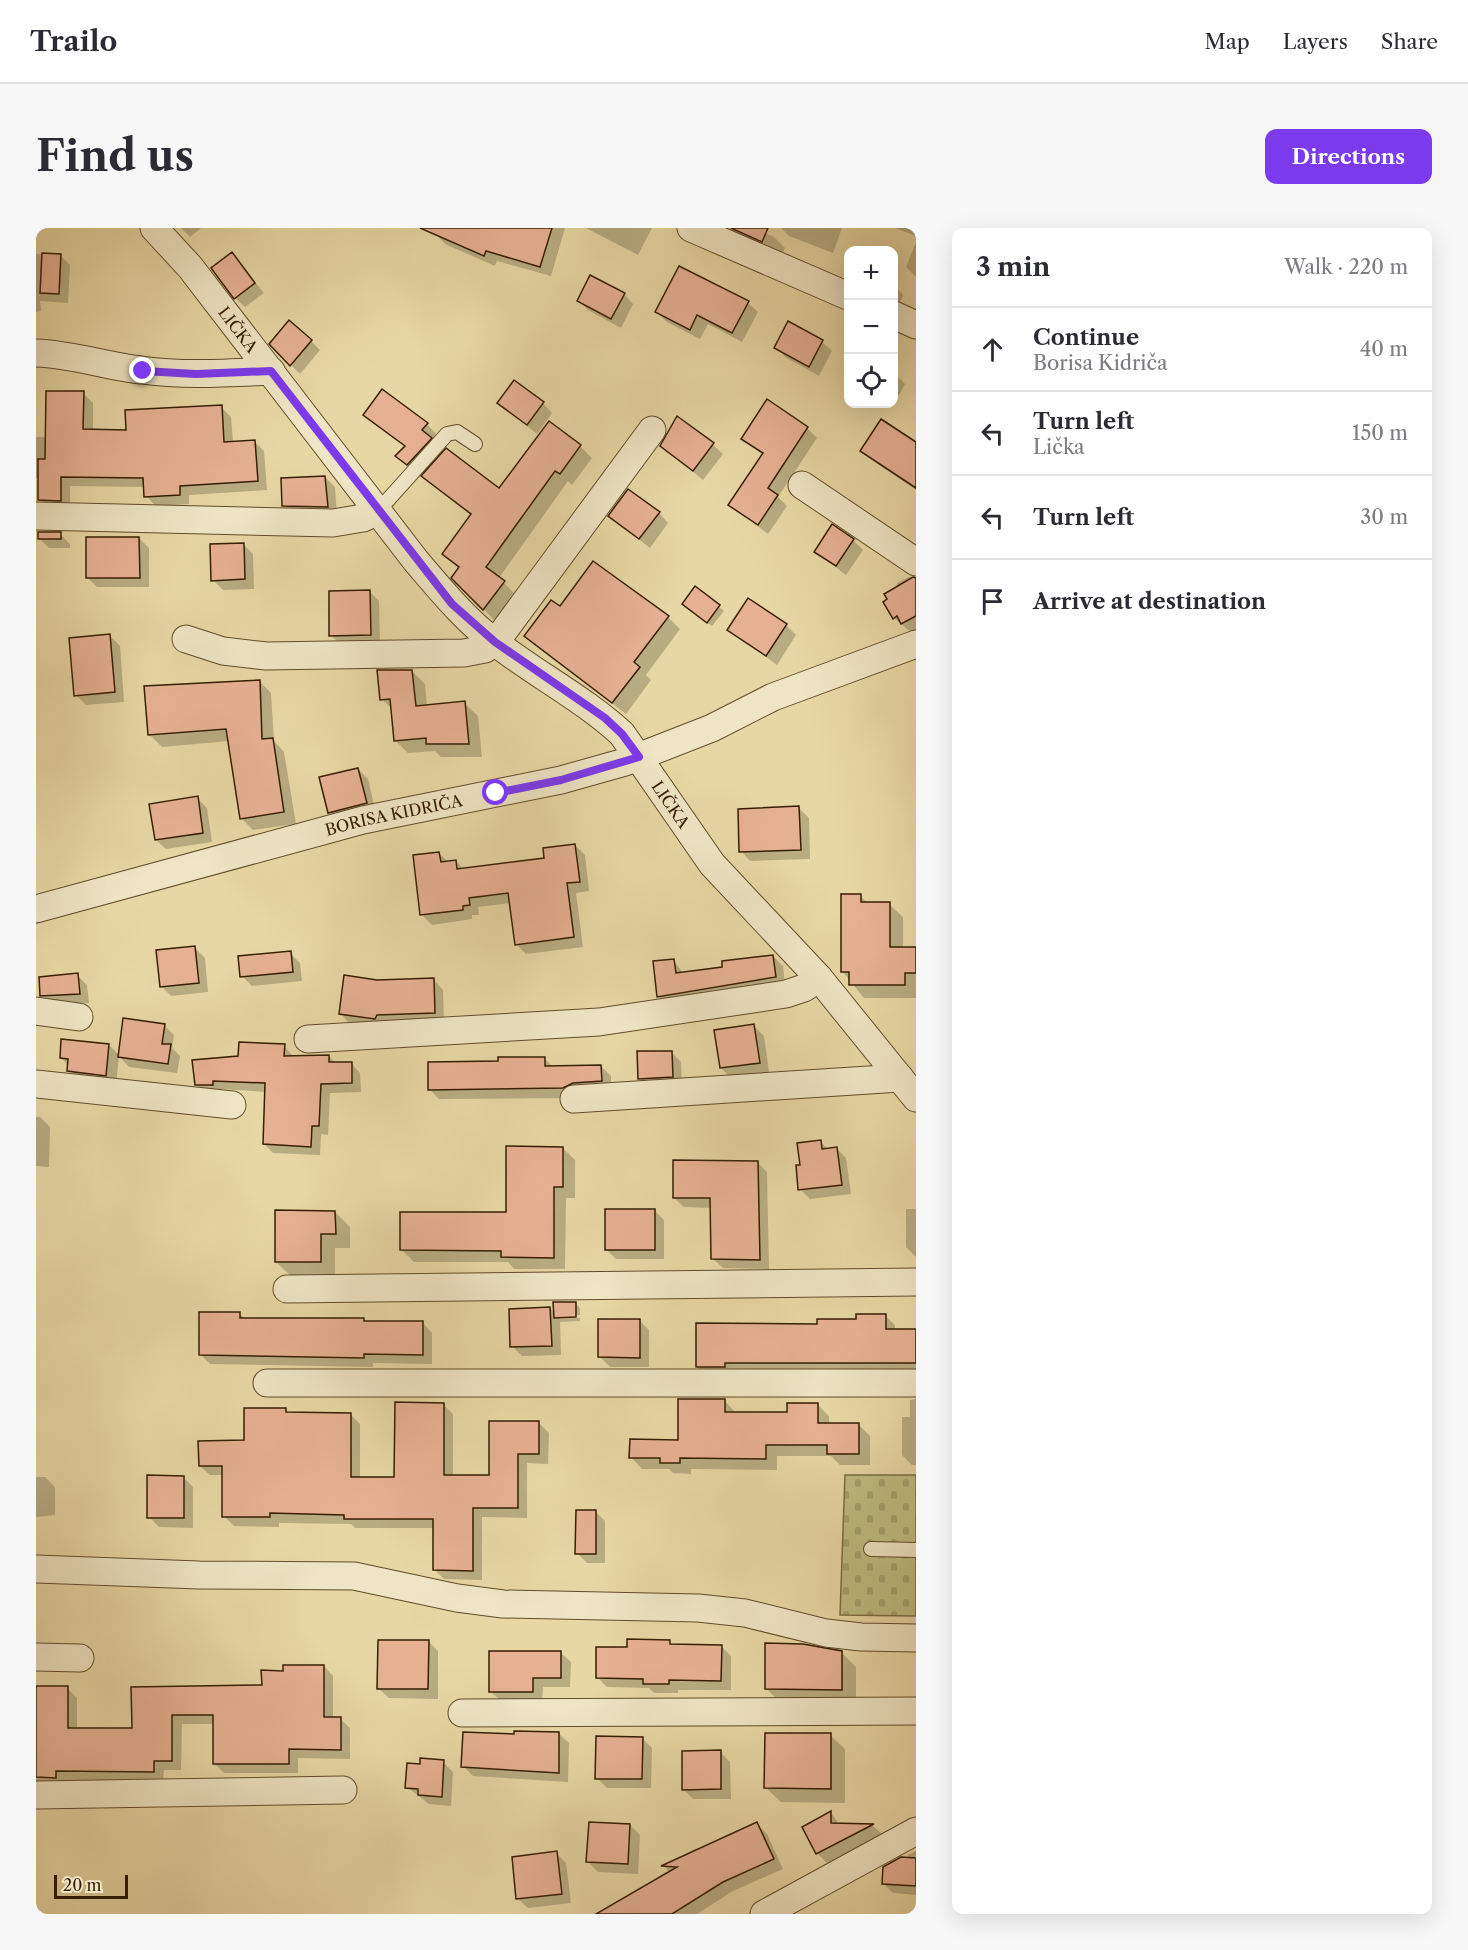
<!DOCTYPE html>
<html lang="en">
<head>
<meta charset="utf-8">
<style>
	body { margin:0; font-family:"Libre Caslon Text",serif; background:#f7f7f7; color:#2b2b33 }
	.controls { position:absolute; right:18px; top:18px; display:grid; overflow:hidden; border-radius:12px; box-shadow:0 6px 24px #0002 }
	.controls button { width:54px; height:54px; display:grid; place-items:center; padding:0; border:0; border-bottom:2px solid #e1e1e2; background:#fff; color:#2b2b33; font:30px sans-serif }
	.scale { position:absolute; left:18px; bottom:15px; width:74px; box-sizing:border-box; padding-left:6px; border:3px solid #361e03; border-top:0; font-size:16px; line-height:21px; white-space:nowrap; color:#361e03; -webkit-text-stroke:4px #efe5c4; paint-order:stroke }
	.stop { position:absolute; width:18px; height:18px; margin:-14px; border:4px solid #7c3aed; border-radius:50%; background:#fff }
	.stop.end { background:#7c3aed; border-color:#fff; box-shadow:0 2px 6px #0008 }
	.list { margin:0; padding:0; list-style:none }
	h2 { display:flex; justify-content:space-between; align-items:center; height:78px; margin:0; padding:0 24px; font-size:26px }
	h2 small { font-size:20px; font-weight:400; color:#7c7c81 }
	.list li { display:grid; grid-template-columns:39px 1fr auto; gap:18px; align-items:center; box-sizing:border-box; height:84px; padding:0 24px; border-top:2px solid #e1e1e2 }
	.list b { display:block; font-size:22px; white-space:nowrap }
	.list p { margin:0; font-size:20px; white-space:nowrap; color:#7c7c81 }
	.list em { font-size:20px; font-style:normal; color:#7c7c81 }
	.icon { flex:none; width:33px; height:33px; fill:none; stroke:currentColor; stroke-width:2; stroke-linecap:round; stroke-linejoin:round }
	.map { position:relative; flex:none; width:880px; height:1686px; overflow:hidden; border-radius:12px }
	header { display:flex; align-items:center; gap:36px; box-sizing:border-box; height:84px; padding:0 30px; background:#fff; border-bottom:2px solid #e1e1e2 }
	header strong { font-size:28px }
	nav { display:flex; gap:33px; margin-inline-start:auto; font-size:21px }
	.intro { display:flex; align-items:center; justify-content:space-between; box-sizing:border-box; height:144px; padding:0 36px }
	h1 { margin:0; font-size:42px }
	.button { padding:15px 27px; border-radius:12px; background:#7c3aed; color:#fff; font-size:21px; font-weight:700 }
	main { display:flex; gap:36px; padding:0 36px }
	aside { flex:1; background:#fff; border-radius:12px; box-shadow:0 6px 24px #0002 }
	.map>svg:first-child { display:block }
</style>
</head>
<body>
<header>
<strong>Trailo</strong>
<nav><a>Map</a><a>Layers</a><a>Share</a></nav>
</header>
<div class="intro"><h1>Find us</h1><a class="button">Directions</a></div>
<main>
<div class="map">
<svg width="880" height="1686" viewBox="0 0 880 1686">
	<defs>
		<pattern id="cemetery-stones" width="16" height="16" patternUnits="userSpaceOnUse" patternTransform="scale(1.5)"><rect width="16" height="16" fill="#bebc80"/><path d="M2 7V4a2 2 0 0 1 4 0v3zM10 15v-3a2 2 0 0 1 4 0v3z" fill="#a4a16d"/></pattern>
	</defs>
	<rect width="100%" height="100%" fill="#e7d7a4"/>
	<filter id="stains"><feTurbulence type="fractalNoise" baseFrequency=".00333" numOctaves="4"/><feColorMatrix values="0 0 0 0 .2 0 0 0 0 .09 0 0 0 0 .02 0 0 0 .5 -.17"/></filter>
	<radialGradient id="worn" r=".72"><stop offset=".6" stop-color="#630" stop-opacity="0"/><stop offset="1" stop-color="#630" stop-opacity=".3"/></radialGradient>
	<!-- cemetery -->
	<polygon fill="url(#cemetery-stones)" stroke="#7a6d42" stroke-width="1.5" points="809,1247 880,1247 880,1388 804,1387"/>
	<!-- shadow -->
	<g fill="#0003">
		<polygon points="145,0 165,0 154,9"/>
		<polygon points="401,0 529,0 515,48 461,33 459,38 409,16 399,5"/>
		<polygon points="550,0 616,0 602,27"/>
		<polygon points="683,0 720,0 738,9 749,20 746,27"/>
		<polygon points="745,0 806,0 797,25 753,8"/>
		<polygon points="859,0 880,0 880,8"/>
		<polygon points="880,14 880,49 870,39"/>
		<polygon points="0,26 25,28 34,37 32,75 4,73 5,83 0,84"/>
		<polygon points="196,26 228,65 209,79 199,70"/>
		<polygon points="858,57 867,67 861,82 858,81"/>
		<polygon points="588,66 597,76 585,100 552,82 542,72"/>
		<polygon points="712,75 722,84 706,114 672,96 664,111 631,94 621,84"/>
		<polygon points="275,113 284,122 264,146 235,116"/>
		<polygon points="786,114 796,123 783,148 749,129 740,119"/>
		<polygon points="858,145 869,156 858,176 857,176"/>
		<polygon points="47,165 57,175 57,203 92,203 90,183 185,179 195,189 197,214 218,213 228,223 231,262 153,267 153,276 120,278 110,268 109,259 34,258 34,282 14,282 4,272 4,250 0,250 0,209 11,209"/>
		<polygon points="463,175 507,175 516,185 501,206"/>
		<polygon points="329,187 391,196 400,206 396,212 404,220 381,246 361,228 370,219"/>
		<polygon points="771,200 781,210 742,269 751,278 732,306 694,277 727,227 707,211"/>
		<polygon points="880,216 880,262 836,232 826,223"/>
		<polygon points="677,217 687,226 667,252 626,218"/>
		<polygon points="544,218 556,230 536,257 532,253 463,350 479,366 459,393 417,349 423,341 408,326 436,288 387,248 463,262"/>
		<polygon points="289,249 299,259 301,288 258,287 248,277"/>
		<polygon points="623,285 632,295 614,320 574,288"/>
		<polygon points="24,306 34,316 34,320 13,320 3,310"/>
		<polygon points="103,310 113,320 113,359 61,359 51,349"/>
		<polygon points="817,312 827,322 810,347 780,324"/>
		<polygon points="207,316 217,326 218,361 187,362 177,352"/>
		<polygon points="873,349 880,350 880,403 876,405 858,390 861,355"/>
		<polygon points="659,360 688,383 676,398 652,380"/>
		<polygon points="333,363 343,373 344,416 305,417 295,407"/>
		<polygon points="524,380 632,389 644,401 610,447 615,452 590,486 490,408"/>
		<polygon points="750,397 760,407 741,437 693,402"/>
		<polygon points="74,408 84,418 88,474 50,477 40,467"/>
		<polygon points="376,443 389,456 391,478 428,475 442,488 446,529 405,529 399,523 372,525 359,512 356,481 346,471"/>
		<polygon points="223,453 235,465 238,513 248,524 260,596 217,602 205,590 193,513 126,519 114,507"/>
		<polygon points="322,541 332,551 340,585 304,594 294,584"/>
		<polygon points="161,570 171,580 176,614 130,621 120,612"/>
		<polygon points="763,580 773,590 774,631 714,633 705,623"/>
		<polygon points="539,617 549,627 553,663 540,665 547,719 490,726 480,716 475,675 442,679 443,687 436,687 436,691 396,697 386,687 403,625 412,634 420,633 428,642 510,631"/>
		<polygon points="824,668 833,676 853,676 867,689 867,721 880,721 880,770 828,770 807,744"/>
		<polygon points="159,720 169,730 172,764 135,768 125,758"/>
		<polygon points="254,725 264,735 266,753 216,758 206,748"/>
		<polygon points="737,728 747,738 749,758 633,778 623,769 637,732 648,746 688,740"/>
		<polygon points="41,747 51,757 53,775 16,777 6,767"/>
		<polygon points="398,752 407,762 408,794 314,796 305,786 341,753"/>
		<polygon points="128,797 138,807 136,820 144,828 141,845 93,839 83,828 80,857 43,853 25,829 73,817 84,828"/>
		<polygon points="718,798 728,808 733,844 695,850 685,840"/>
		<polygon points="248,818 258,829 293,828 300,836 315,835 324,845 325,864 294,865 292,907 285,906 284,927 237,925 228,916 230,864 186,861 186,866 170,866 160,856 204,829"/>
		<polygon points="635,824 645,834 646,858 613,860 604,850"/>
		<polygon points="508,830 517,839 565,838 575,848 575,863 537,870 403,871 394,862 393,835"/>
		<polygon points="0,889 4,889 14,899 13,939 0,938"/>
		<polygon points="784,914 792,921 800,920 810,930 815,966 774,971 764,961 765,938"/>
		<polygon points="527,920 539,932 539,970 530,970 529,1041 478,1041 472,1034 378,1034 366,1022 471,986"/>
		<polygon points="721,934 731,944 733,1041 687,1040 677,1031 676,980 648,979 638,970"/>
		<polygon points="870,981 880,981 880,1029 870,1019"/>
		<polygon points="618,982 628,992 628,1031 580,1031 570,1021"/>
		<polygon points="299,984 314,999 314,1020 299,1020 299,1049 255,1048 240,1034"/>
		<polygon points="539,1075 544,1080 544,1087 524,1088 524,1091 544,1090 544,1093 524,1094 525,1127 486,1128 476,1118 514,1080 519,1086"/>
		<polygon points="204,1086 209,1091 327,1091 330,1095 387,1095 396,1105 396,1136 337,1135 337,1139 174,1136 164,1126"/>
		<polygon points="849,1088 859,1097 859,1102 880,1102 880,1144 671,1148 661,1139 783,1098"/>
		<polygon points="603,1092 613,1102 613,1139 574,1139 564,1129"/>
		<polygon points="880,1171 880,1237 876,1237 866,1227 866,1189 874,1189 874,1172"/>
		<polygon points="688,1172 700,1185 753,1185 781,1176 793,1188 793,1196 823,1197 834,1208 834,1237 804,1237 795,1228 741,1228 741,1242 655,1241 655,1246 637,1245 633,1241 606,1241 595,1229 643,1213"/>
		<polygon points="407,1176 417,1186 417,1248 455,1248 503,1195 513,1205 512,1236 491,1235 491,1290 446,1289 446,1352 408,1351 399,1342 398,1300 319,1300 315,1296 243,1295 243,1299 198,1298 188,1288 188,1247 174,1247 164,1238 210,1214 250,1182 253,1185 314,1186 324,1196 324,1250 360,1251"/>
		<polygon points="0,1249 9,1249 19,1259 19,1287 0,1289"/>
		<polygon points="147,1249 157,1259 157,1300 123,1299 113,1289"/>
		<polygon points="559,1283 569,1293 569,1335 551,1335 541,1325"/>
		<polygon points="392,1413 402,1423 402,1471 353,1470 343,1461"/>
		<polygon points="633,1413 638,1418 685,1418 695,1428 695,1462 642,1462 642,1465 618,1465 613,1460 571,1459 562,1450 593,1420"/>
		<polygon points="805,1424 820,1439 820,1476 745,1476 731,1461"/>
		<polygon points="525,1425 535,1434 534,1459 507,1459 506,1474 465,1473 455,1464"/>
		<polygon points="288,1438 297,1448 297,1491 304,1491 314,1500 314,1531 262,1530 262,1545 188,1545 178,1535 178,1496 146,1496 145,1542 128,1542 127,1553 29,1552 29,1559 0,1558 0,1460 31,1460 41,1470 41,1501 97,1502 97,1460 227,1459 248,1444"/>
		<polygon points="428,1506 523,1506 533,1515 532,1554 437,1548 427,1538"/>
		<polygon points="794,1507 809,1521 809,1575 745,1574 730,1560"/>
		<polygon points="606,1510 616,1520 615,1560 571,1560 561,1550"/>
		<polygon points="684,1524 694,1534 695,1571 657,1571 647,1561"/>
		<polygon points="407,1534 417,1544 415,1578 393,1576 371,1559 385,1537"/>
		<polygon points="795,1585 804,1597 837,1598 846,1606 791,1635 781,1625"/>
		<polygon points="721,1596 731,1606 747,1641 697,1663 661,1686 586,1686 634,1645 628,1638"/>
		<polygon points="594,1597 604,1607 602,1646 562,1644 552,1634"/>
		<polygon points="880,1623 880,1667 857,1665 847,1655 871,1631 872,1627"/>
		<polygon points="520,1625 530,1635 535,1675 492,1680 482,1671"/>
	</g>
	<!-- building -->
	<g fill="#e6b193" stroke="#361e03" stroke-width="1.5">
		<polygon points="384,0 516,0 504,39 450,23 448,28"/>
		<polygon points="695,0 732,0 726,14"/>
		<polygon points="196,24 219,55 198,71 175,40"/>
		<polygon points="6,25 25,26 23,66 4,65"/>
		<polygon points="643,38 713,73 696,105 661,87 654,102 619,84"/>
		<polygon points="554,47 589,65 575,91 541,73"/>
		<polygon points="253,92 276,112 254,138 233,116"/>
		<polygon points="752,93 787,112 773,139 738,120"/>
		<polygon points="478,152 508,174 491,197 461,175"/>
		<polygon points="346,161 392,195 386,202 396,210 371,237 359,228 369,218 327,187"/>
		<polygon points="10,163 48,163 47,201 90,202 89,182 186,177 188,214 219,212 222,253 144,258 144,267 108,269 107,250 25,249 25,273 2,272 2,231 9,231"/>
		<polygon points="731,171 772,199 732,260 742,267 722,297 692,277 727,225 705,211"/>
		<polygon points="641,188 678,215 657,243 624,218"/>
		<polygon points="845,191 880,214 880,260 824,223"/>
		<polygon points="513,193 545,217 524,246 519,243 450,339 469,353 447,382 415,350 423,339 406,326 435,286 385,248 410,220 463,260"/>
		<polygon points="289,248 292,279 246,278 245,250"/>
		<polygon points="592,261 624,284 603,311 572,288"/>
		<polygon points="796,296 818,311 800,338 778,324"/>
		<rect x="2" y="304" width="23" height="7"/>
		<polygon points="50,309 103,309 104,350 50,350"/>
		<polygon points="208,315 209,351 175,353 174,316"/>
		<polygon points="557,333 633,388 598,434 604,439 576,475 488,408 515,372 524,378"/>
		<polygon points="877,349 880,350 880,388 865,396 861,388 857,391 847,374 851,371 848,366"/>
		<polygon points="659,358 684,377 671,395 646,376"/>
		<polygon points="334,362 335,407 293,408 293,363"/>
		<polygon points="712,370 751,396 730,428 691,402"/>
		<polygon points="74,406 79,464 38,468 33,410"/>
		<polygon points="341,442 376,442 380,478 429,473 433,516 390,516 390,510 358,513 354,471 344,472"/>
		<polygon points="224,452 226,511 237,510 248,584 204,591 190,501 112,507 108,458"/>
		<polygon points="322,540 331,575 292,585 283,549"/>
		<polygon points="162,568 167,605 119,612 113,576"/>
		<polygon points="763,578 765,622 703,624 702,581"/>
		<polygon points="539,616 544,654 531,655 538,709 479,717 472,665 433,670 434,677 427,678 427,682 384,687 377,627 403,624 405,634 420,632 421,641 508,630 507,620"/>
		<polygon points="805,666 825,666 825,674 854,674 854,719 880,719 880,745 869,745 869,757 813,757 813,744 805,744"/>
		<polygon points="159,718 163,755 124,759 120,722"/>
		<polygon points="255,723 257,744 204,749 202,728"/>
		<polygon points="737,727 740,749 621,769 617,733 638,731 640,745 686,739 686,733"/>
		<polygon points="42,745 44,766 4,768 3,749"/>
		<polygon points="308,747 341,752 398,750 399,785 341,787 339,791 303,786"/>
		<polygon points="87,790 129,796 126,816 135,816 132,836 82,829"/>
		<polygon points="718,796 724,835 684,840 678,802"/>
		<polygon points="25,811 73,816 70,848 31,843 32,831 24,830"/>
		<polygon points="203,814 249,816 248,828 293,827 293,834 316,834 316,855 285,856 283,898 276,898 275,919 227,916 229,855 177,853 177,857 159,857 156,832 202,828"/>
		<polygon points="601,823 636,823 637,849 602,851"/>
		<polygon points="462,829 509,829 509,838 565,837 566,853 537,855 527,860 392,862 392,834 462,833"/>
		<polygon points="785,912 786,921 801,919 806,957 762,962 760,937 764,937 761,915"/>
		<polygon points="470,918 527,919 527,959 518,959 518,1030 465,1029 465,1023 364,1022 364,984 470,984"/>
		<polygon points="637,932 722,933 724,1032 675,1031 674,970 637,970"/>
		<rect x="569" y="981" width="50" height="41"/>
		<polygon points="239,982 299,983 300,1006 285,1006 285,1034 239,1034"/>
		<polygon points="517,1074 540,1074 540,1089 518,1090"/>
		<polygon points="514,1079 516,1118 474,1119 473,1081"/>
		<polygon points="163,1084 204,1084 204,1090 328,1090 328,1093 387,1093 387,1127 328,1126 328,1130 163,1127"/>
		<polygon points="820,1086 850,1086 850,1101 880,1101 880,1135 689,1135 689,1139 660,1139 660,1095 781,1096 781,1091 820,1091"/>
		<polygon points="562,1091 604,1091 604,1130 562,1129"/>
		<polygon points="642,1171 689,1171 689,1184 751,1184 751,1175 782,1175 782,1195 823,1195 823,1226 791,1226 791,1217 730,1217 730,1231 644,1230 644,1235 624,1235 624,1230 593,1230 594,1211 642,1212"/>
		<polygon points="359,1174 408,1175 408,1247 453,1247 453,1193 503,1193 503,1226 482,1226 482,1280 437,1280 437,1343 397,1342 397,1291 308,1291 308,1287 234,1285 234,1289 186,1289 186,1238 163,1238 162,1213 208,1212 208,1180 250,1180 250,1184 315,1185 315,1249 358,1249"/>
		<polygon points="111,1247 148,1248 148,1290 111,1290"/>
		<polygon points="540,1282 560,1282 560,1326 539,1326"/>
		<polygon points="591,1411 634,1412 634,1416 686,1417 685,1453 633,1452 633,1456 607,1456 607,1451 560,1450 560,1419 591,1419"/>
		<polygon points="342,1412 393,1412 392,1461 341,1461"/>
		<polygon points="729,1415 767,1416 806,1423 806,1462 729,1461"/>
		<polygon points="453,1423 525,1423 525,1450 497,1450 497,1464 453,1464"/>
		<polygon points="247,1437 288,1437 288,1489 305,1489 305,1522 253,1521 253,1536 177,1536 177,1487 136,1487 136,1533 118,1533 118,1544 20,1543 20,1550 0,1549 0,1458 32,1458 32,1500 96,1500 95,1459 226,1457 225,1442 247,1443"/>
		<polygon points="478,1503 523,1504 523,1545 425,1539 427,1504 478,1506"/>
		<polygon points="729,1505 795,1505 795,1561 728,1560"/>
		<polygon points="560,1508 607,1509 606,1551 559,1551"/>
		<polygon points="685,1522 685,1561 646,1562 646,1523"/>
		<polygon points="384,1530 408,1532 406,1569 382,1567 382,1561 369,1560 371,1535 384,1536"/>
		<polygon points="795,1583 795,1595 838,1596 780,1626 766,1599"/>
		<polygon points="553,1594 594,1596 592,1636 550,1634"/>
		<polygon points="721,1594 738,1631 687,1654 636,1686 560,1686 641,1639 625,1638"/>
		<polygon points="521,1623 526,1666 480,1671 476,1629"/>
		<polygon points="865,1629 880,1630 880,1658 846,1656 847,1639"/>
	</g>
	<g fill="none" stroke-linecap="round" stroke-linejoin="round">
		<defs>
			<g id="service">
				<polyline points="342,283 411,206 421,204 439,216"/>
				<polyline points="835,1321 880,1322"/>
			</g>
			<g id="minor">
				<path id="s1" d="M 118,0 L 154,39 L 380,333 C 405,362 429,392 460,415 C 501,447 548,471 586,506 L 676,636 L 783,750 L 880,870"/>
				<polyline points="655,0 812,68"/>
				<polyline points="858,87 880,97"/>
				<path d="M 0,125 C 36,126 69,138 105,142 C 148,148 191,145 235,143"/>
				<polyline points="766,257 880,334"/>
				<polyline points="0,288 297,295 327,290 342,283"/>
				<polyline points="150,411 187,423 230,428 428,425 449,421 459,415 616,202"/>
				<path id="s2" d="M 0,681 L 327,592 L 525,552 L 589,534 L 676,500 L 737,469 L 880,416"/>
				<polyline points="0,783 43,789"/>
				<polyline points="272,811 563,794 750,766 768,760 783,750"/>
				<polyline points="0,856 196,877"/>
				<polyline points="538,871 864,850"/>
				<polyline points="251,1061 880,1054"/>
				<polyline points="231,1155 880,1155"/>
				<polyline points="0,1341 163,1347 318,1348 421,1370 467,1376 662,1380 709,1385 790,1405 825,1409 880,1410"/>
				<polyline points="0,1429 44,1430"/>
				<polyline points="426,1485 880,1483"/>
				<polyline points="0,1567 307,1562"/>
				<polyline points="728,1686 880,1603"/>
			</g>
		</defs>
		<!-- service casing -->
		<use href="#service" stroke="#624c2b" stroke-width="16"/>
		<!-- minor casing -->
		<use href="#minor" stroke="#624c2b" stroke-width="29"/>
		<!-- service -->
		<use href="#service" stroke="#efe5c4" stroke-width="14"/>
		<!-- minor -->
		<use href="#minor" stroke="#efe5c4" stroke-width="27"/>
	</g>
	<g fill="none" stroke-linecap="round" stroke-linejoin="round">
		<!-- route -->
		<polyline stroke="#7c3aed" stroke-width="8" points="107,143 160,146 235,143 416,376 459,414 569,490 586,506 603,529 525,552 460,565"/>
	</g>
	<g text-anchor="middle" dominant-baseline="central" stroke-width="6" stroke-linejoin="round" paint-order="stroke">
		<!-- street labels -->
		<g font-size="16" fill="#361e03" stroke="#efe5c4">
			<text stroke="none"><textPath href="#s1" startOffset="132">LIČKA</textPath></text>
			<text stroke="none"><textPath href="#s1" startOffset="780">LIČKA</textPath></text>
			<text stroke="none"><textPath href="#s2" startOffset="370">BORISA KIDRIČA</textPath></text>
		</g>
	</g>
	<rect width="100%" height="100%" filter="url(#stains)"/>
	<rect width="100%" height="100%" fill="url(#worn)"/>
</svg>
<div class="controls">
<button>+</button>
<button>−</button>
<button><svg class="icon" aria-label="locate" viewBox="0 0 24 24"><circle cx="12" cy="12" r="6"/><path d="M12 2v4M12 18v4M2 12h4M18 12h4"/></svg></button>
</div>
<div class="scale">20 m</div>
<div class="stop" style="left:460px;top:565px"></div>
<div class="stop end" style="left:107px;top:143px"></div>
</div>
<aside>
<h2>3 min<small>Walk · 220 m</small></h2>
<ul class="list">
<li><svg class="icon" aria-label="ahead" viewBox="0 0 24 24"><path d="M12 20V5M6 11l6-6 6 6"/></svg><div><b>Continue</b><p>Borisa Kidriča</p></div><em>40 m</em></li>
<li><svg class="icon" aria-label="left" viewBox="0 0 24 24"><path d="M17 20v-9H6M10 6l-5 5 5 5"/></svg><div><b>Turn left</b><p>Lička</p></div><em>150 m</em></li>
<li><svg class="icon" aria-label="left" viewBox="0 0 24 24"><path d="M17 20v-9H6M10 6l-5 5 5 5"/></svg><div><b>Turn left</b></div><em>30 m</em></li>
<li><svg class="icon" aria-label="arrive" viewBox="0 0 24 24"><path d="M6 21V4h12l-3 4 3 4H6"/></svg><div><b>Arrive at destination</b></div></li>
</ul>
</aside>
</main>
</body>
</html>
